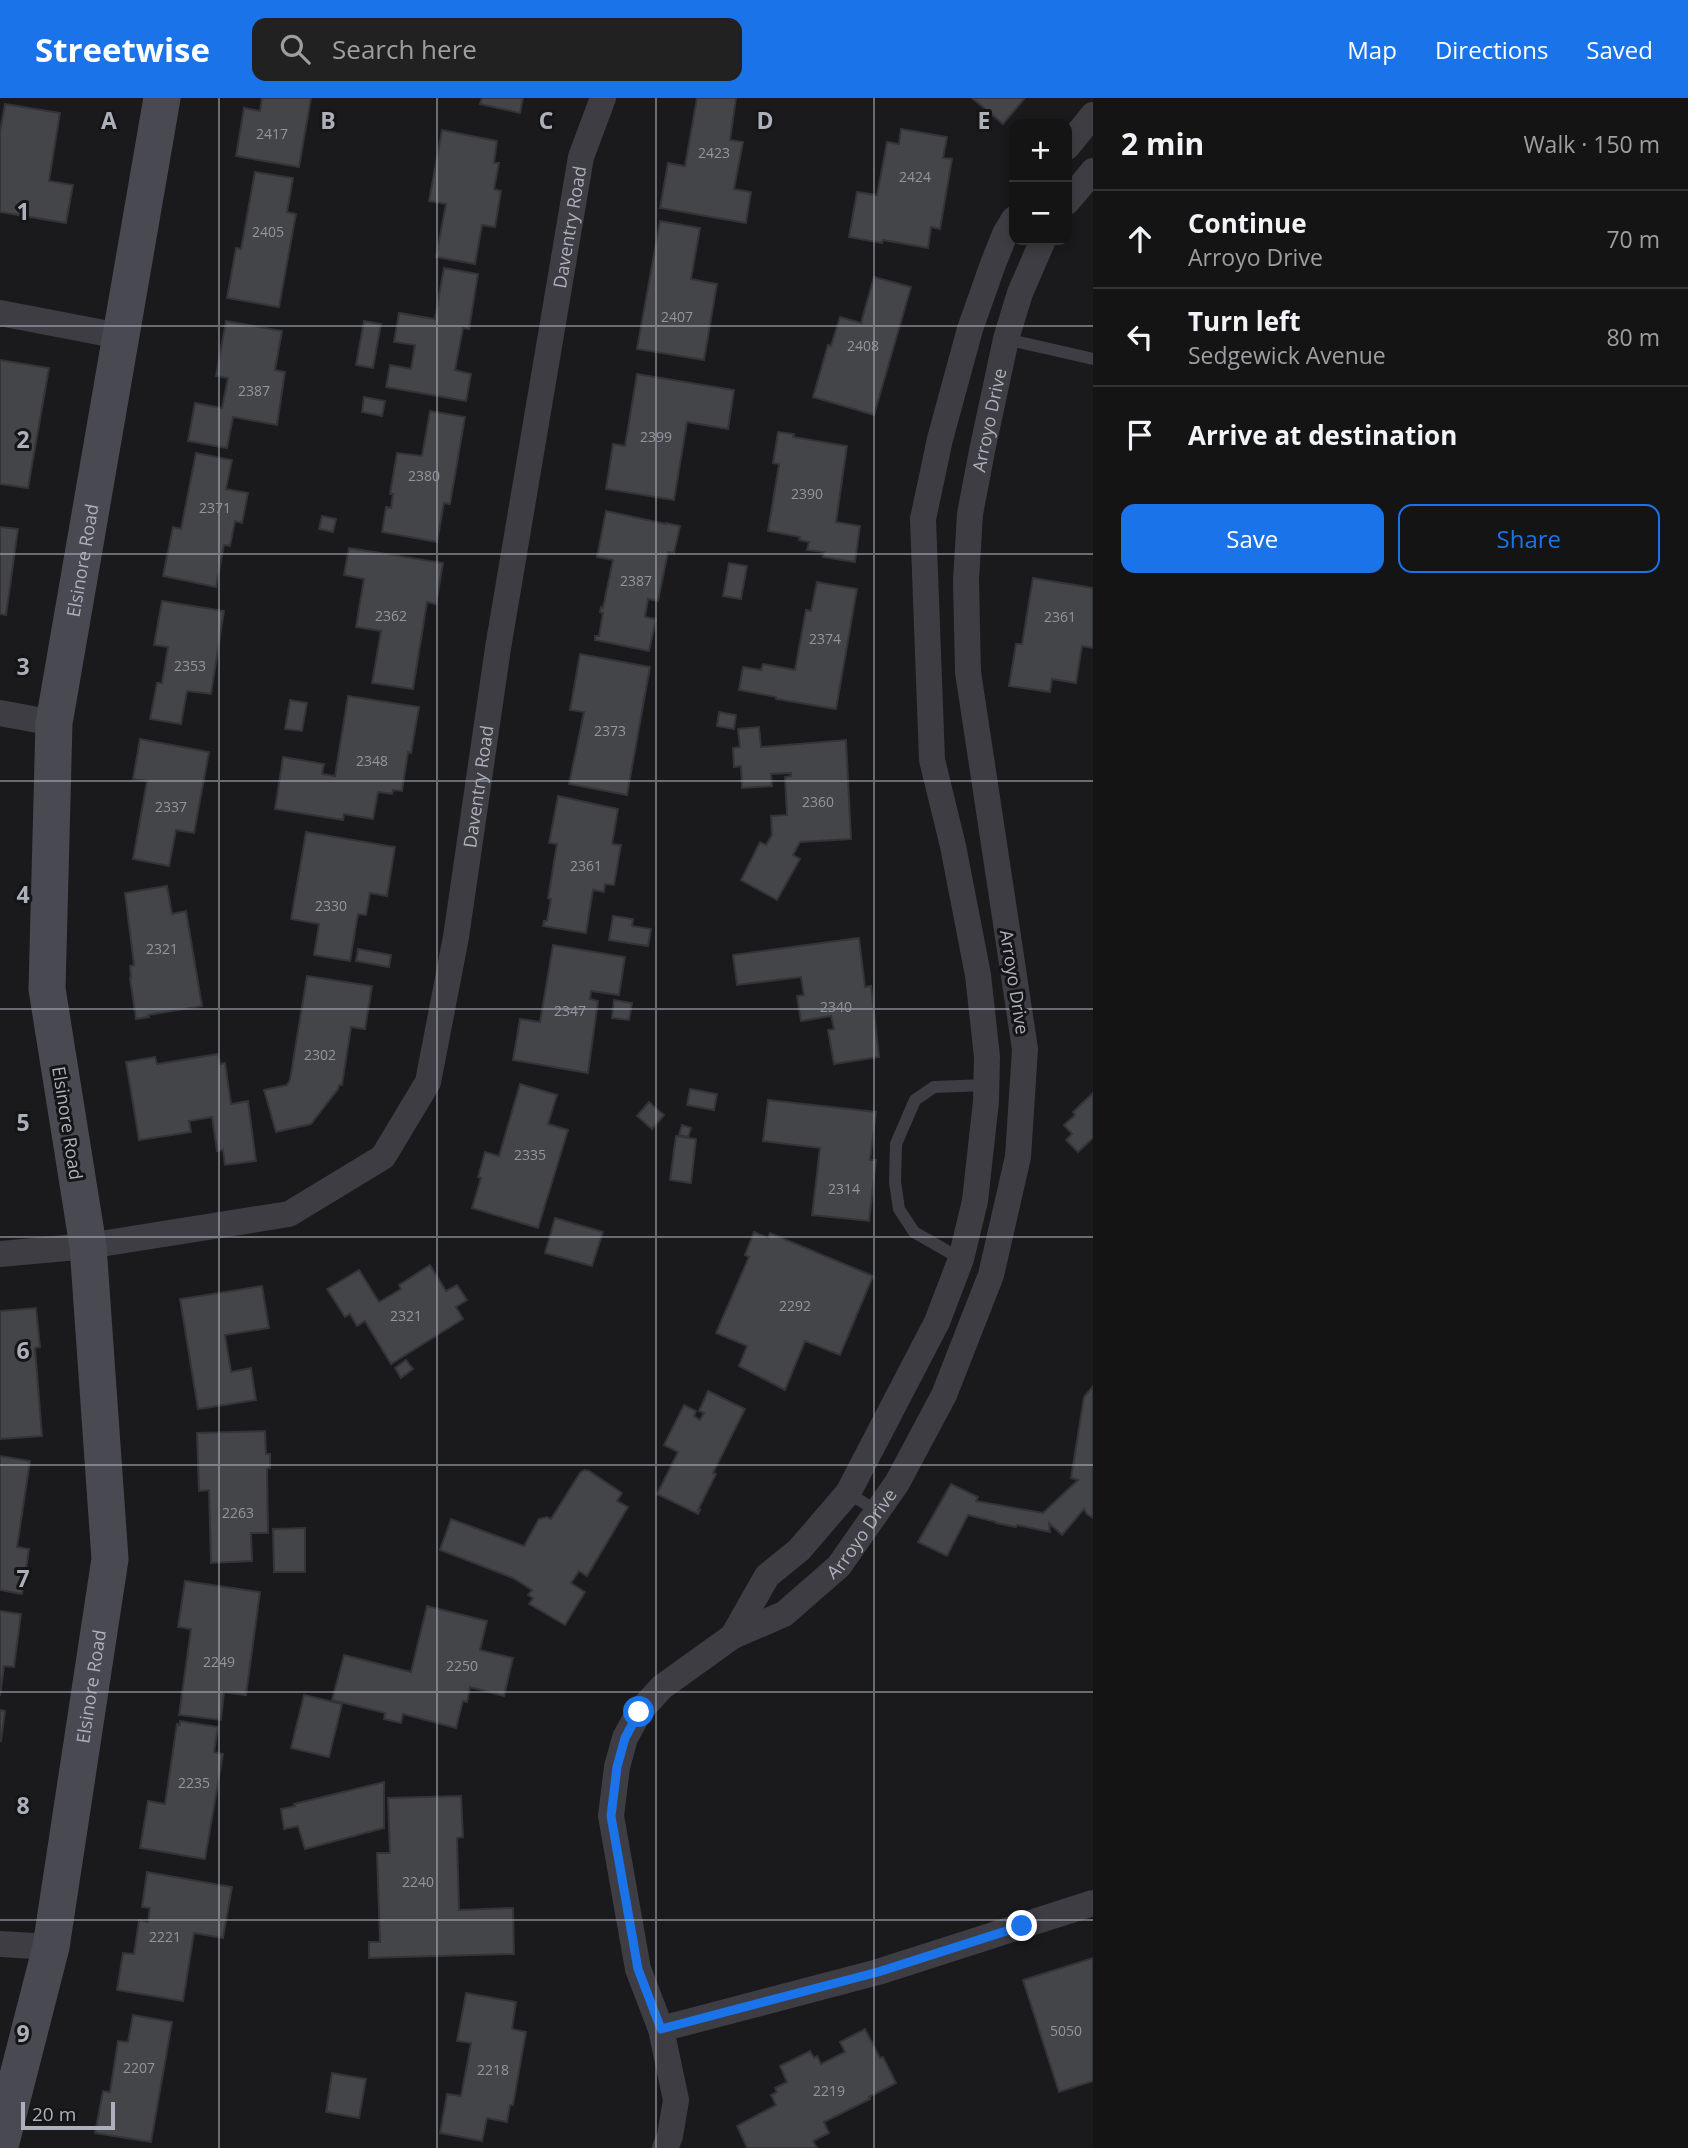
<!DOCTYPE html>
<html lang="en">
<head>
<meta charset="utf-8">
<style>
	body { margin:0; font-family:"Open Sans",sans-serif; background:#212122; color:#f1f3f6 }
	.controls { position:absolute; right:21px; top:21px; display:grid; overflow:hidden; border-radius:14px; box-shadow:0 4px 10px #0003 }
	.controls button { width:63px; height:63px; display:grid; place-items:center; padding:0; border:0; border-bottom:2px solid #333334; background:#141415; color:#f1f3f6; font:35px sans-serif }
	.scale { position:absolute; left:21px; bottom:18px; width:94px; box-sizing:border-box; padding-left:7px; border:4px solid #acb0bb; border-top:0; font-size:19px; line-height:24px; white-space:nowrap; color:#acb0bb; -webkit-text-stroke:5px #151517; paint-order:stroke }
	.stop { position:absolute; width:21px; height:21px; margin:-16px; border:5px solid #1a73e8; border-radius:50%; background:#fff }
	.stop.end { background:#1a73e8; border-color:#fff; box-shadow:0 2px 7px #0008 }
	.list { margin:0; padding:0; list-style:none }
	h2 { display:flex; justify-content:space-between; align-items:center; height:91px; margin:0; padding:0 28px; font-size:30px }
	h2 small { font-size:23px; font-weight:400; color:#9d9ea0 }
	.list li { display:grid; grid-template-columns:46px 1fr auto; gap:21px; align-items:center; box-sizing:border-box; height:98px; padding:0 28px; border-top:2px solid #333334 }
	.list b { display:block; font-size:26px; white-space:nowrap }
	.list p { margin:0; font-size:23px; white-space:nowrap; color:#9d9ea0 }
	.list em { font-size:23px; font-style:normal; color:#9d9ea0 }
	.actions { display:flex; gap:14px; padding:21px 28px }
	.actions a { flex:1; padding:16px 0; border:2px solid #1a73e8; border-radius:14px; text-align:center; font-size:24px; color:#1a73e8 }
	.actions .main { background:#1a73e8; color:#fff }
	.icon { flex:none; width:38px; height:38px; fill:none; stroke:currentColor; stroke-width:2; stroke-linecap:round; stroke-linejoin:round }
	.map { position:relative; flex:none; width:1093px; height:2050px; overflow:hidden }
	header { display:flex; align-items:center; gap:42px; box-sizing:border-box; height:98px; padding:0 35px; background:#1a73e8; color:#fff }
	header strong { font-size:33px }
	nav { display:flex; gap:38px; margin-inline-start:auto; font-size:24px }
	.search { width:490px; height:63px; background:#212122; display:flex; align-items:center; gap:18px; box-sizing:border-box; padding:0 24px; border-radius:14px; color:#9d9ea0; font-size:26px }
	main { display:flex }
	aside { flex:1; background:#141415 }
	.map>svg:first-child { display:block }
</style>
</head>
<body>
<header>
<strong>Streetwise</strong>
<div class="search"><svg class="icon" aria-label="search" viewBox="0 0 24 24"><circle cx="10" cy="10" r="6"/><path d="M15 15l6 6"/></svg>Search here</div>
<nav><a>Map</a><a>Directions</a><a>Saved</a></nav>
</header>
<main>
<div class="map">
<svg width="1093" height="2050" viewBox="0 0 1093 2050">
	<rect width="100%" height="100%" fill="#1a1a1c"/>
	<!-- building -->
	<g fill="#444549" stroke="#343438" stroke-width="2">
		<polygon points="262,0 311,0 299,69 236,58 244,10 260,13"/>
		<polygon points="482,0 523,0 520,15 480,6"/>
		<polygon points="697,0 736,0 730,42 743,44 734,91 751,94 746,125 660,110 668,65 685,68"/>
		<polygon points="972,0 1025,0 1003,26"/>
		<polygon points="5,6 60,15 49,83 73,87 66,125 0,114 0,34"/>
		<polygon points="901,31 947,39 943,60 952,61 940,131 931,129 928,150 883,142 882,145 849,139 857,94 877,97 887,44 899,46"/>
		<polygon points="442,32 497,43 494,65 499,65 494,91 501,93 495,129 482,127 475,166 436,159 446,106 429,103"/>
		<polygon points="255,74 293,80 287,114 296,116 279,209 227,200 236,150 241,151"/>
		<polygon points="660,123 700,130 691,181 717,186 704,262 637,251"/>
		<polygon points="444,170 478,176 469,231 463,230 455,272 471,276 466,303 386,289 390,267 411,271 415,247 394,244 399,215 435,221"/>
		<polygon points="874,179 911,189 874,317 813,299 828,247 831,248 840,219 861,225"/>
		<polygon points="226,223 282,233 275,272 285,274 277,327 233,319 227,350 188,343 195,305 222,310 228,280 216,278"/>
		<polygon points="364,223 381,226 373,270 356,267"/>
		<polygon points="0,262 49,270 28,390 0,386"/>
		<polygon points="637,276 734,292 728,331 687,324 674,402 606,391 613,346 625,348"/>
		<polygon points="364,299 385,303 382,318 362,314"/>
		<polygon points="430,313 465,319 450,406 444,405 437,444 382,434 386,409 391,410 393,396 390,396 397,355 422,358"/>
		<polygon points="778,334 794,336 793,339 847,348 836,424 860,428 855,464 823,459 824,454 807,452 809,444 799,442 800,439 768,433 779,366 773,365"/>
		<polygon points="196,355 232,362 226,391 248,395 242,425 235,423 230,448 224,447 216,489 163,478 173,429 181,431"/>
		<polygon points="606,413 666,426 666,425 680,428 674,455 668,454 658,503 648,501 645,519 656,521 649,553 595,542 595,538 599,538 603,515 600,514 601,509 603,510 613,462 597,459"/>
		<polygon points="322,418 336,421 333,434 319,431"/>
		<polygon points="0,429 18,431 6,517 0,516"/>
		<polygon points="349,450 443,465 436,506 427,504 413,591 372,585 381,533 356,529 364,481 344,477"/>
		<polygon points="729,465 747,468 741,501 723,498"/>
		<polygon points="1033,480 1093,490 1093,550 1082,548 1076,585 1052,581 1050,594 1009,588 1016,546 1022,546"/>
		<polygon points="817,484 857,491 836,611 776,601 776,599 739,592 743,569 761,572 763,566 795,572 806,512 811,513"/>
		<polygon points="162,503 224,513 211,596 187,593 181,626 150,621 157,585 162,585 168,549 154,547"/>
		<polygon points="580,556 650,569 627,697 569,686 584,614 570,612"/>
		<polygon points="348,598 419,609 411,655 408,654 402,693 393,692 392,696 378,694 373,721 344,716 343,722 275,711 283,659 324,666 322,676 335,678"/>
		<polygon points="290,602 307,605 302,633 285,631"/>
		<polygon points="719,614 736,617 734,631 717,628"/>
		<polygon points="759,629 761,649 846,642 851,741 800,744 793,757 800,761 777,802 741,782 760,744 766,747 772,737 771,718 787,717 785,679 791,678 791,675 771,676 772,688 742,690 741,668 734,669 733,650 740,649 738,631"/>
		<polygon points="140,641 209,654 194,735 176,732 169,768 133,761 147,683 133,681"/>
		<polygon points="558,698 618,711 612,746 621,747 614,787 605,786 604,794 593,792 586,835 543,828 544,823 547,823 551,801 548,800 557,746 549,745"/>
		<polygon points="306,734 395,749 387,798 370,795 366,817 358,816 350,863 314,857 319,826 291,821"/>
		<polygon points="167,788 172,816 186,813 202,908 148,917 149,919 136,921 130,880 131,880 130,868 134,867 125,795"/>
		<polygon points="613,818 633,821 632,828 651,831 648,848 609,842"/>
		<polygon points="859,840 865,889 871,888 879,959 834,966 828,932 834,931 831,918 801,923 797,898 804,897 801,879 737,887 733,857"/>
		<polygon points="553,847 625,859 619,897 591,893 590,901 598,903 588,975 513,962 520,921 540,924"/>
		<polygon points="358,851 391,857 389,869 356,863"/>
		<polygon points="307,878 372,888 365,931 351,929 342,987 339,987 338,991 311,1026 276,1034 264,992 287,987 290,982"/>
		<polygon points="614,902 632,905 629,922 612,920"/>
		<polygon points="218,956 220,966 225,965 231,1006 248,1003 256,1063 225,1067 223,1052 217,1053 212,1019 189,1023 191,1034 139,1042 126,964 155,959 157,966"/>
		<polygon points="520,986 557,997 548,1026 568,1032 538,1130 472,1110 481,1080 478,1079 485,1054 499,1058"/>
		<polygon points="690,991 717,996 714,1012 687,1007"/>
		<polygon points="1093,995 1093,1040 1078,1054 1066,1042 1072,1036 1064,1027 1075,1017 1073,1014"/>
		<polygon points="768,1002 876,1014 870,1062 876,1062 869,1123 812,1117 820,1050 763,1043"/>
		<polygon points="649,1004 664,1017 652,1031 637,1018"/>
		<polygon points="682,1027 691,1030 688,1039 679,1037"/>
		<polygon points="676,1038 696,1041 691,1085 670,1082"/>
		<polygon points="555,1120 603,1134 592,1168 545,1155"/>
		<polygon points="754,1134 768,1140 770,1135 873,1178 840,1257 805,1243 785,1292 739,1268 747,1248 716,1235 749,1159 745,1157"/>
		<polygon points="430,1167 446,1193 457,1187 467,1202 456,1209 463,1221 391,1266 365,1223 357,1228 350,1216 345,1219 327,1191 359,1172 379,1204 401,1191 399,1187"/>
		<polygon points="262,1188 269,1230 225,1237 231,1274 251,1270 256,1302 198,1311 180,1201"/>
		<polygon points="36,1210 40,1249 35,1250 42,1338 0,1341 0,1213"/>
		<polygon points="406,1262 413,1271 401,1280 395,1270"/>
		<polygon points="1093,1288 1093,1420 1087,1416 1084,1411 1062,1437 1049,1425 1050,1434 1017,1427 1016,1429 996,1425 996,1424 968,1417 947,1458 918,1444 951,1386 978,1399 976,1403 1043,1415 1078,1382 1071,1380 1084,1299"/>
		<polygon points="708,1293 745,1311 713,1375 716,1376 698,1412 700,1412 698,1416 657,1396 678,1354 664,1347 684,1307 696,1313 694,1318 700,1322 704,1315 699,1313"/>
		<polygon points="265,1333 266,1356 270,1356 270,1370 267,1371 268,1435 251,1435 252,1463 211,1465 209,1392 199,1393 197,1335"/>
		<polygon points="0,1358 30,1363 17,1449 29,1451 22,1496 0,1492"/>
		<polygon points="584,1372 589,1373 622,1395 617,1403 628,1409 587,1478 579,1473 571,1485 585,1494 565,1527 529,1506 533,1500 528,1497 532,1492 513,1480 440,1452 451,1421 524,1448 539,1421 547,1419 551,1421 580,1375"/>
		<polygon points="305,1430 305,1474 274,1474 273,1431"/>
		<polygon points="185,1483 260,1494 246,1597 224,1594 221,1622 179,1617 191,1531 178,1529"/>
		<polygon points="427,1508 487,1523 480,1552 513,1560 504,1598 470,1589 467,1604 463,1603 456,1630 403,1616 401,1625 384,1621 385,1615 332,1602 344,1557 411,1574"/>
		<polygon points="0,1513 21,1516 14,1569 4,1568 0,1598"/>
		<polygon points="304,1597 342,1606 329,1659 291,1650"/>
		<polygon points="0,1612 5,1613 1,1643 0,1643"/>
		<polygon points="180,1623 218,1629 214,1654 223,1656 205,1761 140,1750 148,1703 165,1706 177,1626 180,1627"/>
		<polygon points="384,1684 384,1730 305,1751 298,1728 284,1731 281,1711 295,1708 294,1706"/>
		<polygon points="461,1698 463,1739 457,1740 459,1812 513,1810 514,1856 369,1860 369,1844 380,1844 377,1755 390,1755 388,1700"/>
		<polygon points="147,1774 232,1789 223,1840 194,1835 183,1903 117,1892 123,1855 134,1856 139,1822 148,1824 150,1810 142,1809"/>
		<polygon points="1093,1860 1093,1983 1059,1994 1023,1882"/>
		<polygon points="466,1895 516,1904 512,1931 526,1934 513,2007 510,2007 507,2024 487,2020 482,2043 440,2035 447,1996 461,1998 471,1945 457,1943"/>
		<polygon points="133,1917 172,1924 151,2044 95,2035 103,1993 110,1994 118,1943 128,1944"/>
		<polygon points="865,1931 880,1960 883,1959 896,1985 869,1999 870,2001 824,2024 829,2035 813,2043 817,2050 747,2050 737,2028 776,2007 771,1997 777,1994 775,1990 787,1984 780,1968 810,1953 814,1960 817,1958 821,1966 845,1954 840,1944"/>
		<polygon points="332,1975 366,1981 359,2020 326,2014"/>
	</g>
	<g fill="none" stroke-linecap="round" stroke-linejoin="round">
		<!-- lane -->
		<g stroke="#3d3d43" stroke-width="12">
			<polyline points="1006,241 1093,261"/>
			<polyline points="961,1161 914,1134 899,1111 895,1084 896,1046 915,1002 934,989 986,987"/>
			<polyline points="848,1395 877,1413"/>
		</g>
		<!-- street -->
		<g stroke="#3d3d43" stroke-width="26">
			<polyline points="1067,49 1093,17"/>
			<polyline points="1067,104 1093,73"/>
			<polyline points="0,215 120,238"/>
			<polyline points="0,615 54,625"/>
			<path id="s1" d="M 0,1156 L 88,1148 L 289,1116 L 383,1059 L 428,984 L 456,839 L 498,550 L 581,59 L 603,0"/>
			<polyline points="733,1538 767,1478 799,1452 848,1395 937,1224 961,1161 975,1103 986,1003 987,959 978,877 953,748 932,662 923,421 940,341 970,231 993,166 1005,136 1014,121"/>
			<polyline points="0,1846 51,1849"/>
			<polyline points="661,1931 878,1874 1093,1805"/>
			<path id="s2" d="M 665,2050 L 670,2038 L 676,2002 L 661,1931 L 638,1871 L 611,1718 L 617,1669 L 625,1640 L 639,1614 L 662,1589 L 733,1538 L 784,1516 L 839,1468 L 897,1385 L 944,1297 L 991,1177 L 1018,1059 L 1025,951 L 968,574 L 966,482 L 970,416 L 982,353 L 1006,241 L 1020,195 L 1043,142"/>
		</g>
		<!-- secondary -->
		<path stroke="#494a51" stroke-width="37" id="s3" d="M 0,2048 L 51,1849 L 110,1461 L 88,1148 L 47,891 L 54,625 L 162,0"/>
	</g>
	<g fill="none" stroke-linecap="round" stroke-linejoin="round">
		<!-- route -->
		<polyline stroke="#1a73e8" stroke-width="9" points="639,1614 625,1640 617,1669 611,1718 638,1871 661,1931 878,1874 1022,1828"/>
	</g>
	<!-- grid -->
	<path fill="none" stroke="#acb0bb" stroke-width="2" stroke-opacity="0.55" d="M 219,0 L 219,2050M 437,0 L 437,2050M 656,0 L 656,2050M 874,0 L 874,2050M 0,228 L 1093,228M 0,456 L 1093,456M 0,683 L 1093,683M 0,911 L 1093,911M 0,1139 L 1093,1139M 0,1367 L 1093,1367M 0,1594 L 1093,1594M 0,1822 L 1093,1822"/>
	<g text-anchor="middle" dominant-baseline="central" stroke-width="6" stroke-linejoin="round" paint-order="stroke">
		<!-- number labels -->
		<g font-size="14" fill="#92959e">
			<text x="272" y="35">2417</text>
			<text x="714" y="54">2423</text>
			<text x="915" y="78">2424</text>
			<text x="268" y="133">2405</text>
			<text x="677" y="218">2407</text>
			<text x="863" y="247">2408</text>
			<text x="254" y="292">2387</text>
			<text x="656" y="338">2399</text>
			<text x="424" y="377">2380</text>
			<text x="807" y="395">2390</text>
			<text x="215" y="409">2371</text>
			<text x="636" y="482">2387</text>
			<text x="391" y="517">2362</text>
			<text x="1060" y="518">2361</text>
			<text x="825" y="540">2374</text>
			<text x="190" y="567">2353</text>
			<text x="610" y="632">2373</text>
			<text x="372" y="662">2348</text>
			<text x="818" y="703">2360</text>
			<text x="171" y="708">2337</text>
			<text x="586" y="767">2361</text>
			<text x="331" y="807">2330</text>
			<text x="162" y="850">2321</text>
			<text x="836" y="908">2340</text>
			<text x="570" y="912">2347</text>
			<text x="320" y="956">2302</text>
			<text x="530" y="1056">2335</text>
			<text x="844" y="1090">2314</text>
			<text x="795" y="1207">2292</text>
			<text x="406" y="1217">2321</text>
			<text x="238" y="1414">2263</text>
			<text x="219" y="1563">2249</text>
			<text x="462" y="1567">2250</text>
			<text x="194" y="1684">2235</text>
			<text x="418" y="1783">2240</text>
			<text x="165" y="1838">2221</text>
			<text x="1066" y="1932">5050</text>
			<text x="139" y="1969">2207</text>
			<text x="493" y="1971">2218</text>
			<text x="829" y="1992">2219</text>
		</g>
		<!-- street labels -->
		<g font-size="18" fill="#acb0bb" stroke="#151517">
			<text stroke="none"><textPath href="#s1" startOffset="1356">Daventry Road</textPath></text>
			<text stroke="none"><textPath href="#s2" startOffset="1895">Arroyo Drive</textPath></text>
			<text stroke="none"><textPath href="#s3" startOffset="1603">Elsinore Road</textPath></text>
			<text stroke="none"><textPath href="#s1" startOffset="789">Daventry Road</textPath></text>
			<text transform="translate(1015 884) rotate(81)">Arroyo Drive</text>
			<text transform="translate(68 1025) rotate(81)">Elsinore Road</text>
			<text stroke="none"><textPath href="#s2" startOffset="740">Arroyo Drive</textPath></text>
			<text stroke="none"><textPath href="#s3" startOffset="469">Elsinore Road</textPath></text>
		</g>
	</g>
	<g font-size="23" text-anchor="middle" font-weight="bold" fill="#acb0bb" stroke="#151517" stroke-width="6" stroke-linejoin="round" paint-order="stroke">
		<text x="109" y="31">A</text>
		<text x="328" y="31">B</text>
		<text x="546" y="31">C</text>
		<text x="765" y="31">D</text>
		<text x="984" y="31">E</text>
		<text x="23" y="122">1</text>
		<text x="23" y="350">2</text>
		<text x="23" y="577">3</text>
		<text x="23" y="805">4</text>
		<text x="23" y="1033">5</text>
		<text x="23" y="1261">6</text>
		<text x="23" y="1489">7</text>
		<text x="23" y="1716">8</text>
		<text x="23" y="1944">9</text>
	</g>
</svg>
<div class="controls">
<button>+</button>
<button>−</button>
</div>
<div class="scale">20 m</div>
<div class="stop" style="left:639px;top:1614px"></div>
<div class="stop end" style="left:1022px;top:1828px"></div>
</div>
<aside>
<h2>2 min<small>Walk · 150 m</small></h2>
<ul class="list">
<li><svg class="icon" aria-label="ahead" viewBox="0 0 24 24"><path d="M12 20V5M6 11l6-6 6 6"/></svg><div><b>Continue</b><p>Arroyo Drive</p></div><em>70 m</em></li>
<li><svg class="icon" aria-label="left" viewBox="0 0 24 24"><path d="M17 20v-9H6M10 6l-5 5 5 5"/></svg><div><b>Turn left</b><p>Sedgewick Avenue</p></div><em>80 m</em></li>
<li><svg class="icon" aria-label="arrive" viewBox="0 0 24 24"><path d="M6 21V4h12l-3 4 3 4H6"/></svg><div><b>Arrive at destination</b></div></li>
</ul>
<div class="actions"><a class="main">Save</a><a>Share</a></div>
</aside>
</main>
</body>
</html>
